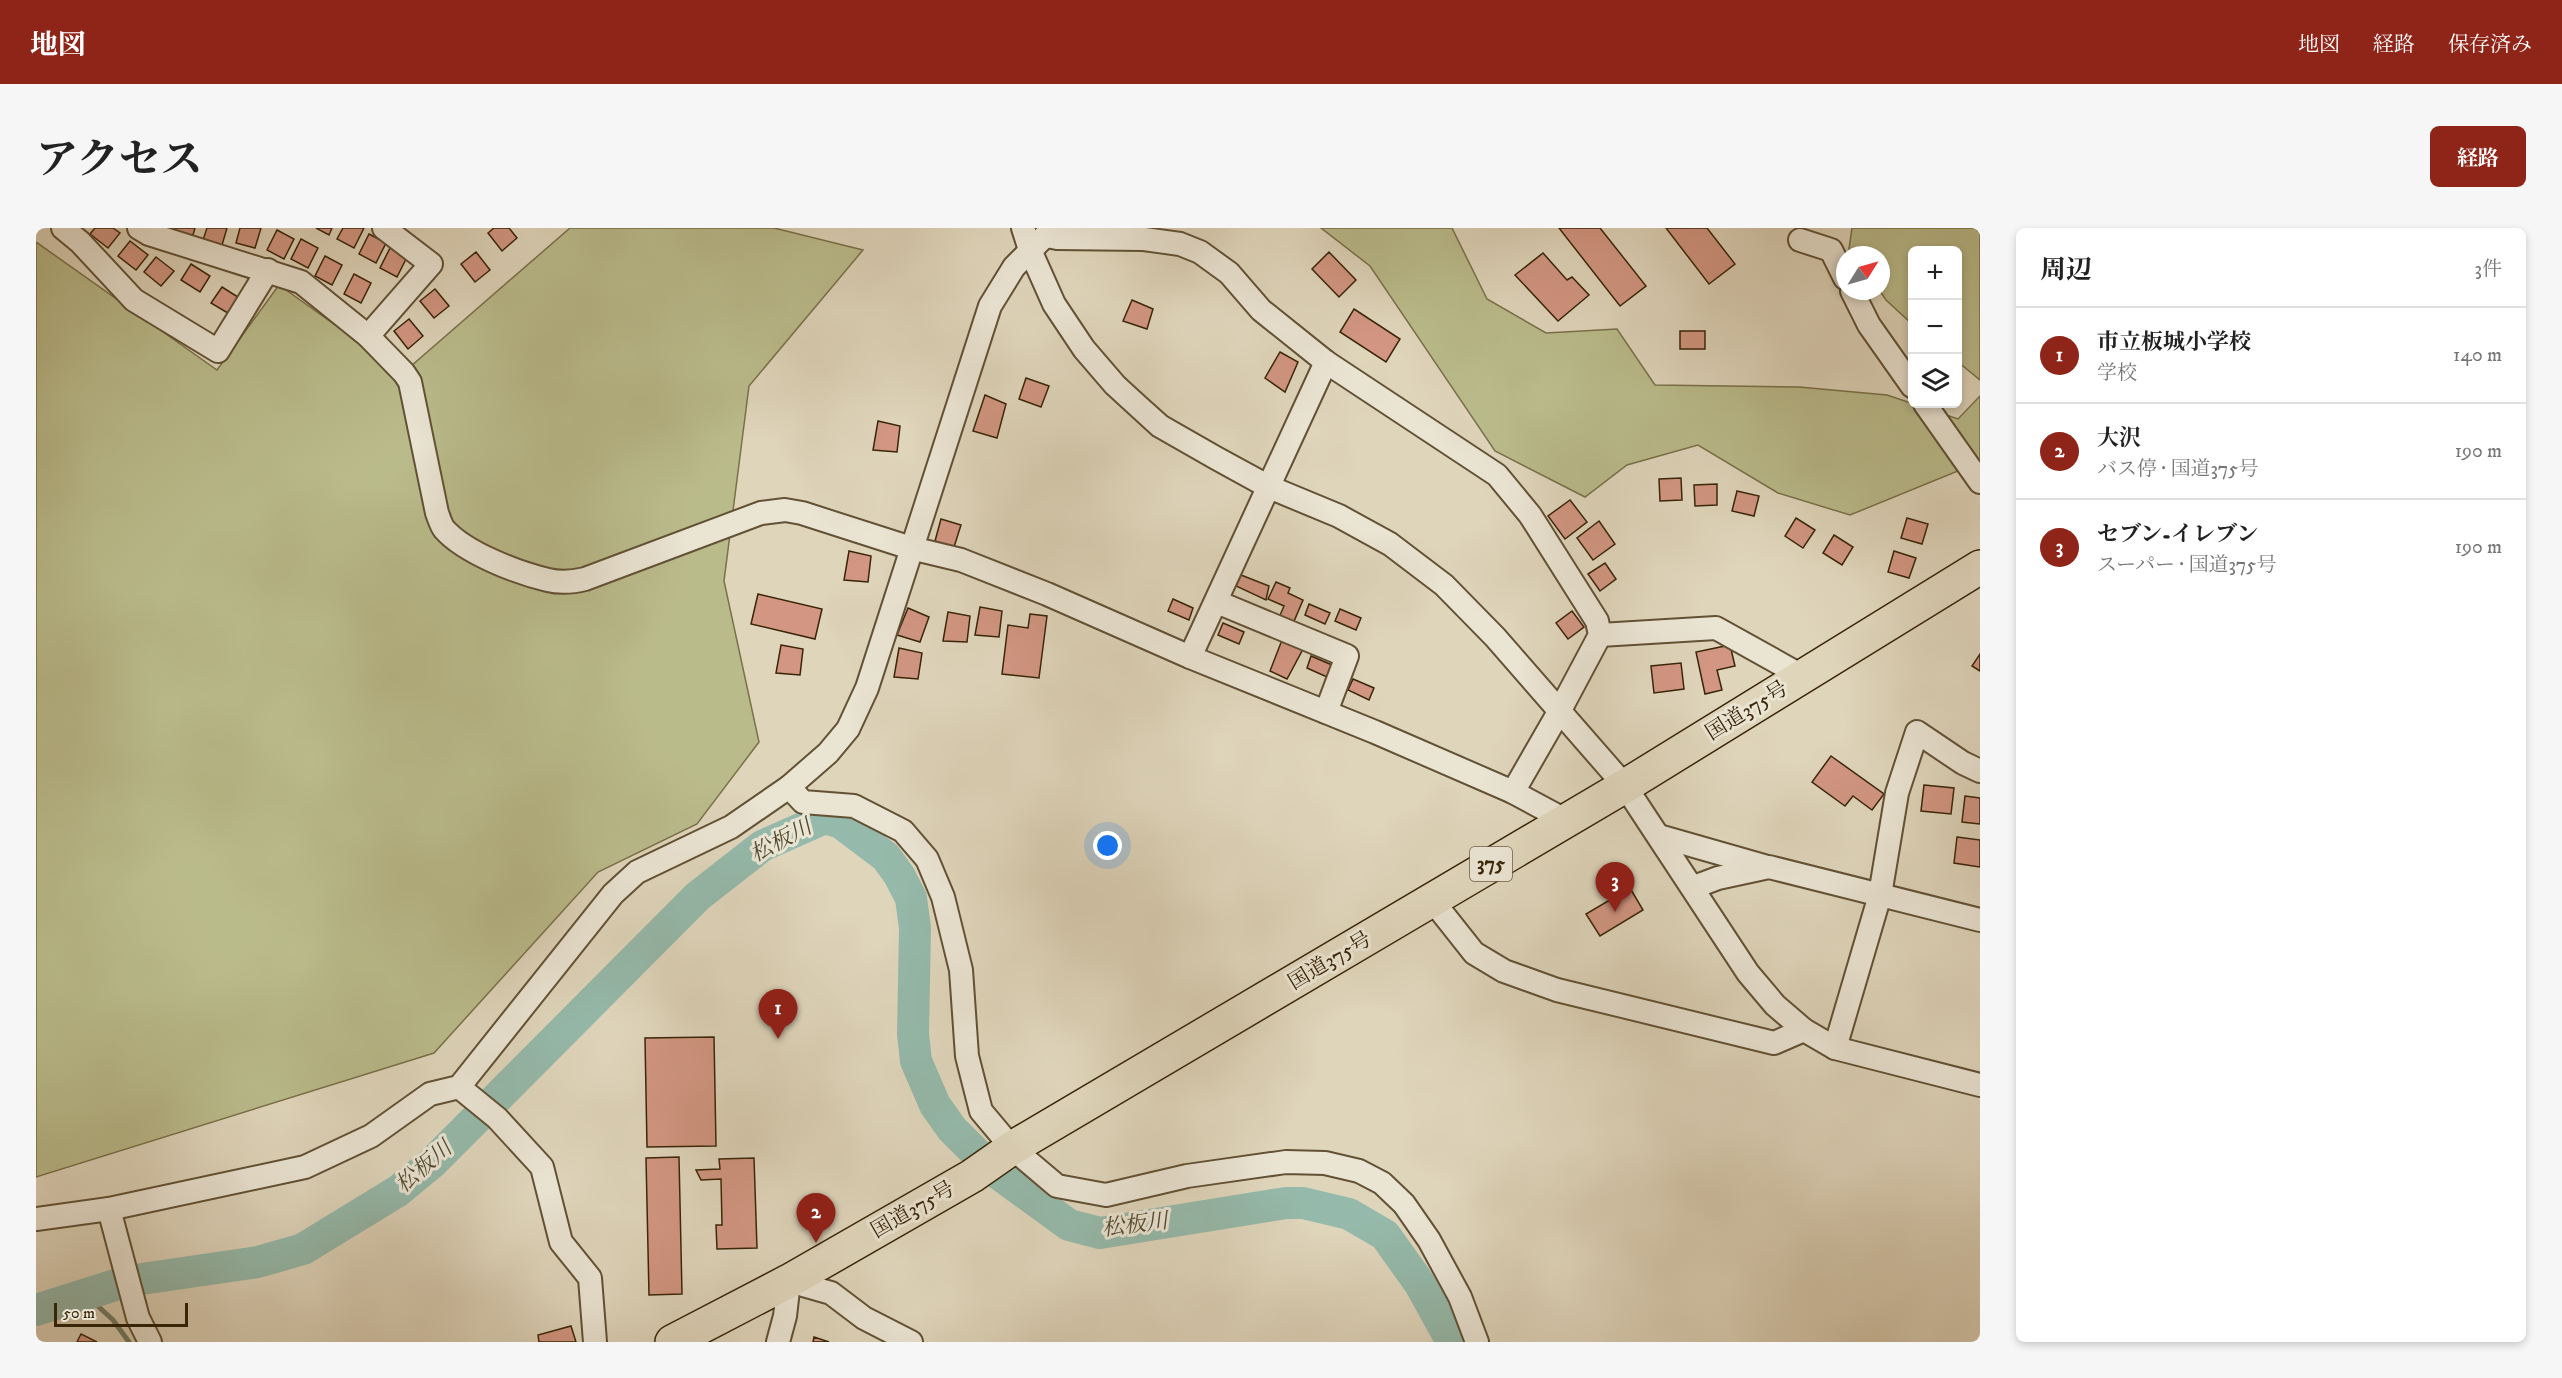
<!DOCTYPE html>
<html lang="ja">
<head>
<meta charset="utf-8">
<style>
	body { margin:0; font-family:"IM FELL DW Pica","Noto Serif JP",serif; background:#f6f6f6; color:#222 }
	.controls { position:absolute; right:18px; top:18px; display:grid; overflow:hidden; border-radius:9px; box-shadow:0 3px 9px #0003 }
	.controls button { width:54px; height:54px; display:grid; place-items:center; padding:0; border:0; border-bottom:2px solid #e0e0e0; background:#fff; color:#222; font:30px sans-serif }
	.compass { position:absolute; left:1800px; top:18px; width:54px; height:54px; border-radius:50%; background:#fff; box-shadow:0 3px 9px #0003; rotate:53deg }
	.scale { position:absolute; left:18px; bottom:15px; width:134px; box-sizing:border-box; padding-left:6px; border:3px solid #392508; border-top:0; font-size:16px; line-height:21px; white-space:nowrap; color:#392508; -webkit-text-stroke:4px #eae4d3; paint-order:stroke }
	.you { position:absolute; left:1072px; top:618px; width:21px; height:21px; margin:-15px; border:4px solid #fff; border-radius:50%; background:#1a73e8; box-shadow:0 0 0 9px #1a73e833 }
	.badge { display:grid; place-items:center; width:39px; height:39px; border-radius:50%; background:#8f2418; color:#fff; font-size:20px; font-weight:700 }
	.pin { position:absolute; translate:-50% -50px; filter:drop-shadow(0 2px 3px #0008) }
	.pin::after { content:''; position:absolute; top:32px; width:21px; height:18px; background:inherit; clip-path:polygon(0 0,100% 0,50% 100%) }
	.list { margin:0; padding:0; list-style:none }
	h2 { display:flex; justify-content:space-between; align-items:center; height:78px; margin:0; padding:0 24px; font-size:26px }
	h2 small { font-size:20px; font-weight:400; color:#767676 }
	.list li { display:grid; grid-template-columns:39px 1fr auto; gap:18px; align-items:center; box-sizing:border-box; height:96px; padding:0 24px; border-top:2px solid #e0e0e0 }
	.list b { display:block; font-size:22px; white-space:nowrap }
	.list p { margin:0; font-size:20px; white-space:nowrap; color:#767676 }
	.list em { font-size:20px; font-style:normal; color:#767676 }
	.icon { flex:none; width:33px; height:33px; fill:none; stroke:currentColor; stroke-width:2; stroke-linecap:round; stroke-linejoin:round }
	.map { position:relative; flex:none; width:1944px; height:1114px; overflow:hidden; border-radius:9px }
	header { display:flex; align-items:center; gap:36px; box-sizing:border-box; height:84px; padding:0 30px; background:#8f2418; color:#fff }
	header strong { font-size:28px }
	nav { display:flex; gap:33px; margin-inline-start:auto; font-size:21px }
	.intro { display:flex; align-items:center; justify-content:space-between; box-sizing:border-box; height:144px; padding:0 36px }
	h1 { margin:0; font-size:42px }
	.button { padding:15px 27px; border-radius:9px; background:#8f2418; color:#fff; font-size:21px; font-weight:700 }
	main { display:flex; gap:36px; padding:0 36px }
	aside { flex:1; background:#fff; border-radius:9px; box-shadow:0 3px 9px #0003 }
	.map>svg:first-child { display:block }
</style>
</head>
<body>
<header>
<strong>地図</strong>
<nav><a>地図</a><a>経路</a><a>保存済み</a></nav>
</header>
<div class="intro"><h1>アクセス</h1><a class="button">経路</a></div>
<main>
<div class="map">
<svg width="1944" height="1114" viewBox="0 0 1944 1114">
	<rect width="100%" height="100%" fill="#dfd5bb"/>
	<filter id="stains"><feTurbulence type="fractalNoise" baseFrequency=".00333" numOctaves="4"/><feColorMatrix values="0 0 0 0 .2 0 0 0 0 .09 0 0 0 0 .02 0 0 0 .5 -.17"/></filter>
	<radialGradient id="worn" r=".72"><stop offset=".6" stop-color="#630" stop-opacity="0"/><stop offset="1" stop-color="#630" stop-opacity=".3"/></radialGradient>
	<!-- green -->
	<g fill="#babb8b" stroke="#7a704a" stroke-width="1.5">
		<polygon points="534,0 738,0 827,22 713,158 688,353 723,514 661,596 562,644 398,825 0,949 0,14 181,142 243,57 367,145"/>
		<polygon points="1285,0 1416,0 1451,71 1510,105 1581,101 1619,157 1763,159 1851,167 1922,191 1944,168 1944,234 1814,287 1742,265 1662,217 1591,237 1549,269 1459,223 1334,38"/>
		<polygon points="1816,0 1939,0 1944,5 1944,152 1922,134 1922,22 1876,22 1876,96 1850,72 1844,63 1845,27 1818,27 1813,21"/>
	</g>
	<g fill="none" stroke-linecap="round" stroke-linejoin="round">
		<!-- stream -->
		<polyline stroke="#707e69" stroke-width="5" points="50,1067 77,1092 93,1114"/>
		<!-- river -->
		<polyline stroke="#95b9aa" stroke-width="32" points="0,1082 92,1053 222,1034 267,1021 362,963 396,935 662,668 726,618 789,590 805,595 850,629 863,647 875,670 879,700 877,806 880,833 899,877 916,901 956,941 1033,997 1064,1005 1250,975 1267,975 1313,986 1349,1007 1384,1056 1416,1114"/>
	</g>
	<!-- building -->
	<g fill="#d29682" stroke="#392508" stroke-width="1.5">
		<polygon points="59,0 77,0 84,5 72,20 54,6"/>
		<polygon points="139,0 159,0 156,10 137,5"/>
		<polygon points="171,0 191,0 186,17 167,12"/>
		<polygon points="204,0 225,0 219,20 200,15"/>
		<polygon points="280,0 296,0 293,7"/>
		<polygon points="307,0 328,0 318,20 301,11"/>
		<polygon points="458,0 473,0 481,10 466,23 452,5"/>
		<polygon points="1523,0 1564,0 1610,58 1584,78"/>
		<polygon points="1630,0 1671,0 1699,36 1673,56"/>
		<polygon points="241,2 258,11 248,31 231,22"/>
		<polygon points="333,6 350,15 340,35 323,26"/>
		<polygon points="265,11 282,20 272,40 255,31"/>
		<polygon points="94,13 112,27 100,42 82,28"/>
		<polygon points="354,20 371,29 361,49 344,40"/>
		<polygon points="440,24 454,42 439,54 425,36"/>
		<polygon points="1293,24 1320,52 1303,69 1276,41"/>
		<polygon points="1507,25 1531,52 1536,49 1553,67 1522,93 1479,47"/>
		<polygon points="289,28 306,37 296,57 279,48"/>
		<polygon points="120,29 138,43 125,58 108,44"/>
		<polygon points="155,36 174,48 164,64 145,52"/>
		<polygon points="318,46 335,55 325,75 308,66"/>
		<polygon points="186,59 205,71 195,87 175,75"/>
		<polygon points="399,61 413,78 398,90 384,73"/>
		<polygon points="1096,72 1117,81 1111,101 1087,93"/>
		<polygon points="1318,81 1364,111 1350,134 1304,104"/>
		<polygon points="373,91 387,108 372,121 358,103"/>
		<rect x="1644" y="103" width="25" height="18"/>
		<polygon points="1244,124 1262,134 1249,164 1229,150"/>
		<polygon points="990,150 1013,158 1005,179 983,171"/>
		<polygon points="949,167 970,176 961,210 937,203"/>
		<polygon points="842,193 864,198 861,224 837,222"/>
		<polygon points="1645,250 1646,272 1624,273 1623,251"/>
		<polygon points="1681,256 1681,277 1659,278 1658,257"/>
		<polygon points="1701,263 1723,268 1718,288 1696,283"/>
		<polygon points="1534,272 1551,294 1529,311 1512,288"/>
		<polygon points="1760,290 1779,302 1767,320 1749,308"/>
		<polygon points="1871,290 1892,296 1886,316 1865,310"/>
		<polygon points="905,291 925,297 918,319 899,313"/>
		<polygon points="1563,293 1579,316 1557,332 1541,310"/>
		<polygon points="1798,307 1817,319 1806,337 1787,325"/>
		<polygon points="813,323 835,328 832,354 808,352"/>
		<polygon points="1858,323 1880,330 1873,350 1852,344"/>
		<polygon points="1569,335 1580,351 1564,363 1552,346"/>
		<polygon points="1205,347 1233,358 1230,372 1200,358"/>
		<polygon points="1240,354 1254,360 1252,365 1267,372 1256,398 1242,392 1248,378 1232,371"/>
		<polygon points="722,366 786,381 779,411 715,396"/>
		<polygon points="1137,371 1157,380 1153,392 1132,383"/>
		<polygon points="1273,376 1294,385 1289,396 1269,387"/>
		<polygon points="944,379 966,383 963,409 939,407"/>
		<polygon points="872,380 893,389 884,414 861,407"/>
		<polygon points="1304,381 1325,390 1320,402 1299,393"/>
		<polygon points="1536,383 1548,399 1532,411 1520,395"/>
		<polygon points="912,384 934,388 931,414 907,413"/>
		<polygon points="994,386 1011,388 1003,450 966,446 972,397 992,400"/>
		<polygon points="1187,395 1208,404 1203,416 1182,407"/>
		<polygon points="1246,412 1267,421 1251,451 1234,443"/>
		<polygon points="745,417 767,421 764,447 740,445"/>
		<polygon points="1694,417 1699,438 1681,442 1686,462 1669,466 1660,424"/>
		<polygon points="863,420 886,425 882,451 858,449"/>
		<polygon points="1944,426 1944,443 1936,438"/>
		<polygon points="1275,428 1296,437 1291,449 1271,440"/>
		<polygon points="1645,435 1648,461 1618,465 1615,438"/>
		<polygon points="1317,451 1338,460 1333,472 1312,462"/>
		<polygon points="1795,528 1848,566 1836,582 1817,568 1809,578 1776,554"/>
		<polygon points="1888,557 1918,560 1915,586 1885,583"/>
		<polygon points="1929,568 1944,570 1944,596 1926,594"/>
		<polygon points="1921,609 1944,612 1944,639 1918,635"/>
		<polygon points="1594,660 1607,682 1564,708 1550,686"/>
		<polygon points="678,809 680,918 611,919 609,810"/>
		<polygon points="643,929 646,1066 613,1067 610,930"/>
		<polygon points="718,930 721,1020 681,1021 680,997 686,997 685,951 665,952 660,942 684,941 683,931"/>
		<polygon points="535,1098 540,1114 503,1114 502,1107"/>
		<polygon points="45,1106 61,1114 41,1114"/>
		<polygon points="778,1109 793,1114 777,1114"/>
	</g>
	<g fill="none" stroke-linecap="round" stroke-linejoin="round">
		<defs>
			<g id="minor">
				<polyline points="27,0 44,14 98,72 182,123 232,42"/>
				<path d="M 103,0 L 113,6 L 265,54 L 332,108 L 368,145 L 374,154 L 401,285 C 403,290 405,297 408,301 C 429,325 482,345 512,352 C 524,355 537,354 549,351 L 725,285 L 749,282 L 766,285 L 875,320 L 925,332 L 1011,366 L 1154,429 L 1339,504 L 1477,564 L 1529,592"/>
				<polyline points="987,0 994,22 1018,76 1048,121 1079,157 1103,179 1124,198 1180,230 1233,259 1303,288 1354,316 1408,357 1459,409 1589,558 1712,745 1739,777 1768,802"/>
				<polyline points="1011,8 1021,10 1108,11 1144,16 1164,24 1193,45 1225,82 1290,134 1461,247 1494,287 1561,393 1564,407 1523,484 1477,564"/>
				<polyline points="1764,12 1795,22 1809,50"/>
				<polyline points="1816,63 1833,97 1876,158"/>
				<polyline points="332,108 395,36 348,0"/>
				<polyline points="1889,176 1944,254"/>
				<polyline points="1181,374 1311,428 1290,484"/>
				<polyline points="1564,407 1680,400 1766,448"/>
				<polyline points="1154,429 1290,134"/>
				<polyline points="753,559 767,574 818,578 867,603 891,631 907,669 925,742 931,828 945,883 976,920 1021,958 1070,967 1151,948 1250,934 1289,935 1323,943 1346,955 1368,976 1393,1012 1424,1069 1441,1114"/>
				<polyline points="1623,608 1728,638"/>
				<polyline points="1658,659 1682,650 1733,639 1944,692"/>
				<polyline points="1396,672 1438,725 1468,743 1521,762 1738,815 1768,802 1799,820 1944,857"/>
				<polyline points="1799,820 1844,667 1861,565 1881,504 1927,535 1944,543"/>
				<polyline points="423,859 461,890 506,939 525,1014 554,1050 559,1114"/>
				<polyline points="73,981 102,1090 114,1114"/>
				<polyline points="0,991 73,981 269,939 335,908 394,866 423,859 577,666 601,644 695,599 753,559 792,525 812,501 831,460 954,78 978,39 1017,0"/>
				<polyline points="742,1114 749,1088 753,1053 795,1065 828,1090 875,1114"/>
			</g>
			<polyline id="highway" points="636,1114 753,1053 936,948 976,920 1589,558 1944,339"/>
		</defs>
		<!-- minor casing -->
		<use href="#minor" stroke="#625135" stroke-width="26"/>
		<!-- highway casing -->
		<use href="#highway" stroke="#392508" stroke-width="36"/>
		<!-- minor -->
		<use href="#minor" stroke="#eae4d3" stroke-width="22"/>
		<!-- highway -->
		<use href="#highway" stroke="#dfd5bb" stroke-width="33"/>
	</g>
	<g text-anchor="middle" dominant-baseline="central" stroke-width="6" stroke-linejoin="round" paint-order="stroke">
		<!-- shield labels -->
		<rect fill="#eae4d3" stroke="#6e5e45" stroke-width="1.5" x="1434" y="619" width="42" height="34" rx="4.5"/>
		<g font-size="20" font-weight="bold" fill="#392508">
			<text x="1455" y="636">375</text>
		</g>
		<!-- street labels -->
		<g font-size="21" fill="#392508" stroke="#eae4d3">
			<text transform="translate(1711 483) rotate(-32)">国道375号</text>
			<text transform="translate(1294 733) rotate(-31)">国道375号</text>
			<text transform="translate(877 982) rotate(-30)">国道375号</text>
		</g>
		<!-- water labels -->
		<g font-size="22" font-style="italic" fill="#504a30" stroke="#eae4d3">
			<text transform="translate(745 613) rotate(-28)">松板川</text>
			<text transform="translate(388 939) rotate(-41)">松板川</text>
			<text transform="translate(1099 997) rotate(-7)">松板川</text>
		</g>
	</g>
	<rect width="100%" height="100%" filter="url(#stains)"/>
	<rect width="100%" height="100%" fill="url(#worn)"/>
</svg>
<div class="controls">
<button>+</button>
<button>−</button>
<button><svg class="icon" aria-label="layers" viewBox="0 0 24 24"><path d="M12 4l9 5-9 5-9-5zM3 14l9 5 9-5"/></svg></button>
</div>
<svg class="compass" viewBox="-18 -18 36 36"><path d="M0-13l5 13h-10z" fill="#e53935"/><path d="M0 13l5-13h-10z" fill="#767676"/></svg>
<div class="scale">50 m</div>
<div class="you"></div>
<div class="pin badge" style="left:742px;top:811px">1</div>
<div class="pin badge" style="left:780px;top:1015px">2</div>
<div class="pin badge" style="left:1579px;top:684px">3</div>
</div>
<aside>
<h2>周辺<small>3件</small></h2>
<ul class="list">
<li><span class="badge">1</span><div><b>市立板城小学校</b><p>学校</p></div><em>140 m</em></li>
<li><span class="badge">2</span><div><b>大沢</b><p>バス停 · 国道375号</p></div><em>190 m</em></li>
<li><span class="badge">3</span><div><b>セブン-イレブン</b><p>スーパー · 国道375号</p></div><em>190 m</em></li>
</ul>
</aside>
</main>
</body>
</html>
